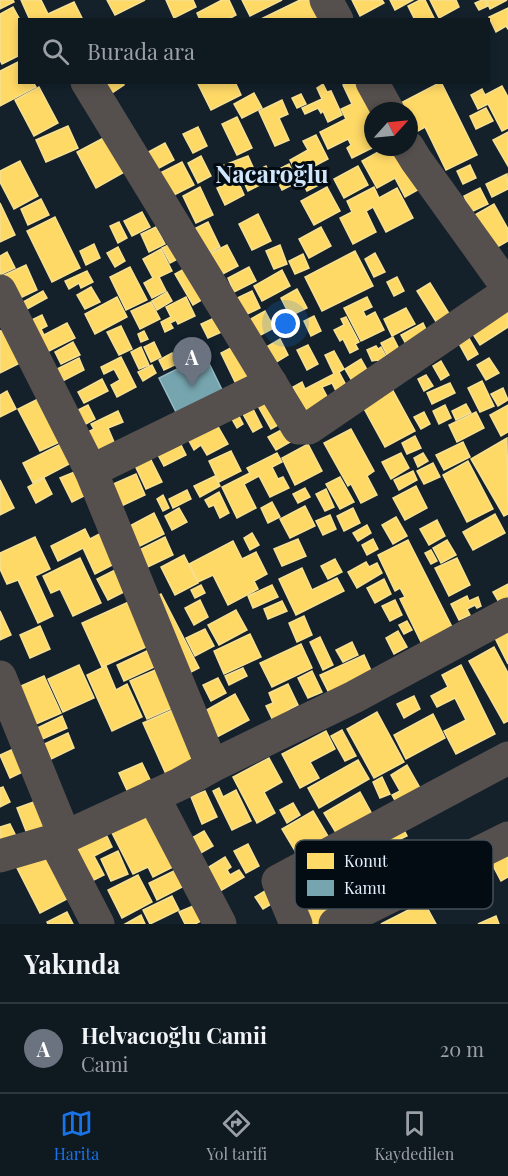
<!DOCTYPE html>
<html lang="tr">
<head>
<meta charset="utf-8">
<style>
	body { margin:0; font-family:"Playfair Display",serif; background:#1d262d; color:#f1f3f6 }
	.compass { position:absolute; left:364px; top:102px; width:54px; height:54px; border-radius:50%; background:#0f1920; box-shadow:0 3px 9px #0003; rotate:63deg }
	.you { position:absolute; left:286px; top:324px; width:21px; height:21px; margin:-15px; border:4px solid #fff; border-radius:50%; background:#1a73e8; box-shadow:0 0 0 9px #1a73e833 }
	.badge { display:grid; place-items:center; width:39px; height:39px; border-radius:50%; background:#1a73e8; color:#fff; font-size:20px; font-weight:700 }
	.pin { position:absolute; translate:-50% -50px; filter:drop-shadow(0 2px 3px #0008) }
	.pin::after { content:''; position:absolute; top:32px; width:21px; height:18px; background:inherit; clip-path:polygon(0 0,100% 0,50% 100%) }
	.list { margin:0; padding:0; list-style:none }
	h2 { display:flex; justify-content:space-between; align-items:center; height:78px; margin:0; padding:0 24px; font-size:26px }
	h2 small { font-size:20px; font-weight:400; color:#9ba0a5 }
	.list li { display:grid; grid-template-columns:39px 1fr auto; gap:18px; align-items:center; box-sizing:border-box; height:90px; padding:0 24px; border-top:2px solid #2f383e }
	.list b { display:block; font-size:22px; white-space:nowrap }
	.list p { margin:0; font-size:20px; white-space:nowrap; color:#9ba0a5 }
	.list em { font-size:20px; font-style:normal; color:#9ba0a5 }
	.icon { flex:none; width:33px; height:33px; fill:none; stroke:currentColor; stroke-width:2; stroke-linecap:round; stroke-linejoin:round }
	.map { position:relative; flex:none; width:508px; height:924px; overflow:hidden }
	.search { position:absolute; background:#0f1920; box-shadow:0 3px 9px #0003; left:18px; right:18px; top:18px; height:66px; display:flex; align-items:center; gap:15px; box-sizing:border-box; padding:0 21px; border-radius:0px; color:#9ba0a5; font-size:22px }
	.sheet { height:168px; background:#0f1920 }
	nav { display:flex; justify-content:space-around; align-items:center; box-sizing:border-box; height:84px; border-top:2px solid #2f383e; background:#0f1920; font-size:16px; color:#9ba0a5 }
	nav a { display:grid; justify-items:center; gap:3px }
	nav .on { color:#1a73e8 }
	.map>svg:first-child { display:block }
</style>
</head>
<body>
<div class="map">
<svg width="508" height="924" viewBox="0 0 508 924">
	<rect width="100%" height="100%" fill="#14212b"/>
	<!-- homes -->
	<g fill="#ffd966" stroke="#f6e093" stroke-width="1.5">
		<polygon points="0,0 13,0 14,2 0,9"/>
		<polygon points="21,0 41,0 48,14 74,2 83,20 30,20"/>
		<polygon points="107,0 145,0 115,15"/>
		<polygon points="166,0 193,0 196,7 174,18"/>
		<polygon points="222,0 229,0 236,15 227,20 200,20 197,13"/>
		<polygon points="242,0 282,0 250,16"/>
		<polygon points="300,0 318,0 327,20 259,20"/>
		<polygon points="352,0 382,0 384,3 360,16"/>
		<polygon points="390,0 413,0 395,10"/>
		<polygon points="420,0 425,0 435,20 415,20 408,6"/>
		<polygon points="430,0 456,0 459,7 439,18"/>
		<polygon points="482,0 485,0 488,6 479,10 475,3"/>
		<polygon points="486,0 507,0 490,9"/>
		<polygon points="13,7 20,20 20,55 2,64 0,60 0,14"/>
		<polygon points="508,8 508,29 506,26 496,32 489,17"/>
		<polygon points="20,61 20,82 33,82 36,87 0,106 0,71"/>
		<polygon points="97,82 123,82 124,85 106,97"/>
		<polygon points="197,82 235,82 241,95 211,110"/>
		<polygon points="348,82 363,82 373,111 374,147 352,158 347,148 351,145 348,139 328,149 320,132 346,119 341,109 352,104 343,85"/>
		<polygon points="441,82 477,155 446,170 425,127 409,136 409,111 392,111 391,108"/>
		<polygon points="323,84 327,92 331,91 342,115 328,122 323,111 321,113 318,108 305,114 302,108 322,99 317,88"/>
		<polygon points="502,86 508,97 508,128 502,131 488,104 478,109 471,95 482,89 485,95"/>
		<polygon points="39,87 58,123 34,136 15,100"/>
		<polygon points="254,93 262,108 242,118 234,104"/>
		<polygon points="301,94 306,104 297,108 292,98"/>
		<polygon points="282,100 288,114 279,118 289,140 275,146 259,111"/>
		<polygon points="486,108 493,121 476,129 470,116"/>
		<polygon points="237,117 252,148 237,155 222,124"/>
		<polygon points="68,126 78,148 46,162 36,140"/>
		<polygon points="198,127 207,146 193,153 183,134"/>
		<polygon points="508,132 508,166 493,140"/>
		<polygon points="109,135 128,170 96,188 77,152"/>
		<polygon points="316,135 328,159 307,170 312,178 319,174 323,183 307,191 290,160 308,150 303,141"/>
		<polygon points="165,143 174,160 148,174 139,157"/>
		<polygon points="387,147 401,147 423,187 405,197 395,178 377,188 362,161"/>
		<polygon points="201,156 211,176 198,183 188,163"/>
		<polygon points="248,156 253,167 227,177 222,166"/>
		<polygon points="20,161 38,196 14,209 0,182 0,171"/>
		<polygon points="182,162 194,185 170,197 158,174"/>
		<polygon points="289,164 298,182 282,190 273,172"/>
		<polygon points="470,165 476,178 463,184 457,171"/>
		<polygon points="266,166 272,179 248,191 242,178"/>
		<polygon points="358,166 368,185 344,198 334,179"/>
		<polygon points="507,174 508,189 492,197 486,184"/>
		<polygon points="237,179 244,195 225,205 217,188"/>
		<polygon points="200,187 213,215 196,223 183,196"/>
		<polygon points="327,187 340,211 314,225 301,201"/>
		<polygon points="374,187 379,198 397,188 413,218 386,232 373,207 366,211 376,232 353,244 340,218 352,212 347,201"/>
		<polygon points="480,188 488,204 471,212 464,196"/>
		<polygon points="41,199 49,215 28,225 21,209"/>
		<polygon points="0,203 15,235 0,242"/>
		<polygon points="494,204 508,229 508,241 492,250 473,216"/>
		<polygon points="142,212 150,227 132,236 124,221"/>
		<polygon points="258,214 271,241 252,250 239,224"/>
		<polygon points="55,217 80,268 52,282 27,231"/>
		<polygon points="119,222 127,238 118,243 110,226"/>
		<polygon points="208,222 220,247 199,258 186,233"/>
		<polygon points="156,227 165,244 149,252 141,234"/>
		<polygon points="321,227 331,246 309,258 299,239"/>
		<polygon points="181,239 189,253 170,263 162,248"/>
		<polygon points="94,244 100,258 86,265 80,251"/>
		<polygon points="227,245 238,266 217,277 207,255"/>
		<polygon points="280,245 287,264 274,269 266,251"/>
		<polygon points="118,247 125,261 115,267 107,253"/>
		<polygon points="161,249 172,271 159,277 166,291 152,298 144,283 153,278 143,259"/>
		<polygon points="355,251 373,286 322,311 305,277"/>
		<polygon points="7,252 15,268 0,275 0,256"/>
		<polygon points="375,253 385,272 374,277 365,259"/>
		<polygon points="303,254 309,268 295,274 289,261"/>
		<polygon points="195,263 212,294 193,305 175,274"/>
		<polygon points="26,265 37,290 16,300 4,275"/>
		<polygon points="130,267 147,300 126,310 110,277"/>
		<polygon points="249,267 256,281 234,292 228,278"/>
		<polygon points="282,270 290,286 262,301 254,286"/>
		<polygon points="87,271 93,282 81,288 79,283 69,289 65,281"/>
		<polygon points="397,277 404,291 394,296 387,282"/>
		<polygon points="430,283 453,320 440,328 417,291"/>
		<polygon points="91,287 100,302 85,309 77,295"/>
		<polygon points="297,289 307,308 290,316 281,298"/>
		<polygon points="43,291 47,298 27,309 23,302"/>
		<polygon points="252,291 260,308 243,316 235,299"/>
		<polygon points="167,292 172,301 157,310 152,301"/>
		<polygon points="117,297 127,317 95,334 85,314"/>
		<polygon points="186,297 195,316 178,324 176,320 170,323 173,328 165,332 161,322 171,317 166,307"/>
		<polygon points="367,297 372,307 363,311 366,317 375,312 384,330 361,341 344,308"/>
		<polygon points="151,302 160,319 140,329 131,311"/>
		<polygon points="508,304 508,327 480,345 469,328"/>
		<polygon points="406,308 415,324 392,336 384,319"/>
		<polygon points="265,311 274,328 255,338 247,321"/>
		<polygon points="42,315 47,326 41,329 44,335 67,323 75,338 37,357 21,325"/>
		<polygon points="314,316 321,331 311,336 304,321"/>
		<polygon points="216,317 233,327 208,338 201,324"/>
		<polygon points="346,317 359,342 355,344 358,349 350,353 343,339 340,341 334,330 344,325 341,319"/>
		<polygon points="423,323 431,340 410,351 401,335"/>
		<polygon points="121,326 132,349 119,355 107,332"/>
		<polygon points="6,329 22,362 0,373 0,331"/>
		<polygon points="144,331 148,339 141,342 138,334"/>
		<polygon points="466,333 478,354 468,360 456,338"/>
		<polygon points="393,337 404,359 392,365 381,343"/>
		<polygon points="280,339 288,355 265,369 256,353"/>
		<polygon points="244,341 261,376 238,388 221,353"/>
		<polygon points="73,342 80,355 61,364 55,352"/>
		<polygon points="154,342 161,357 151,362 144,347"/>
		<polygon points="308,345 318,364 307,370 297,350"/>
		<polygon points="376,346 378,349 381,347 391,366 383,370 378,360 372,361 367,350"/>
		<polygon points="141,347 149,365 139,369 131,352"/>
		<polygon points="186,347 189,354 197,350 199,354 182,362 177,351"/>
		<polygon points="334,351 344,369 339,372 346,385 340,399 332,383 322,387 332,406 300,422 288,397 296,393 293,387 302,382 305,389 334,374 325,355"/>
		<polygon points="172,353 177,364 164,370 159,360"/>
		<polygon points="121,357 136,387 117,397 111,385 120,380 114,369 104,374 101,367"/>
		<polygon points="79,358 84,370 53,386 47,374"/>
		<polygon points="489,358 499,373 486,380 477,365"/>
		<polygon points="361,359 374,382 358,391 345,369"/>
		<polygon points="441,361 449,375 441,380 433,366"/>
		<polygon points="152,365 156,373 143,381 138,372"/>
		<polygon points="426,375 433,386 424,391 418,379"/>
		<polygon points="102,379 108,391 84,403 78,392"/>
		<polygon points="482,381 494,406 480,412 468,388"/>
		<polygon points="450,383 455,393 432,404 427,393"/>
		<polygon points="391,387 415,431 385,447 361,403"/>
		<polygon points="503,388 508,400 498,406 491,394"/>
		<polygon points="7,391 16,409 0,417 0,395"/>
		<polygon points="274,397 287,420 271,429 258,406"/>
		<polygon points="40,398 62,441 40,451 18,409"/>
		<polygon points="466,404 471,413 456,420 452,411"/>
		<polygon points="88,405 95,419 75,430 68,415"/>
		<polygon points="445,405 451,418 439,424 433,411"/>
		<polygon points="508,405 508,432 501,436 490,415"/>
		<polygon points="253,409 262,427 253,432 243,414"/>
		<polygon points="118,411 123,422 108,428 117,449 80,459 71,440 94,429 91,424"/>
		<polygon points="424,412 430,424 421,429 414,417"/>
		<polygon points="476,412 484,428 457,442 449,425"/>
		<polygon points="239,416 243,424 237,428 232,419"/>
		<polygon points="216,423 228,444 207,455 201,445 194,450 188,439"/>
		<polygon points="285,428 292,441 276,450 268,437"/>
		<polygon points="351,429 374,471 367,476 377,495 361,503 351,484 348,486 324,443"/>
		<polygon points="415,436 421,448 407,454 402,443"/>
		<polygon points="507,438 508,514 504,516 471,459"/>
		<polygon points="179,441 186,455 164,466 157,453"/>
		<polygon points="463,442 470,457 444,470 436,455"/>
		<polygon points="63,443 73,462 33,483 23,463"/>
		<polygon points="308,444 322,471 295,485 282,458"/>
		<polygon points="231,451 241,471 219,482 209,461"/>
		<polygon points="277,453 282,462 272,467 278,479 283,477 289,488 270,497 259,476 244,484 256,508 237,518 222,487 250,473 247,468"/>
		<polygon points="401,453 409,468 391,479 382,462"/>
		<polygon points="423,453 428,461 418,467 414,458"/>
		<polygon points="148,454 162,482 146,489 133,461"/>
		<polygon points="468,461 493,509 467,522 443,475"/>
		<polygon points="433,463 440,477 424,484 417,471"/>
		<polygon points="77,471 88,494 72,502 60,478"/>
		<polygon points="413,471 417,480 399,490 394,480"/>
		<polygon points="136,474 145,495 115,509 104,488"/>
		<polygon points="215,476 220,486 200,497 194,486"/>
		<polygon points="340,477 354,502 340,509 326,484"/>
		<polygon points="44,478 52,494 36,503 28,487"/>
		<polygon points="0,480 14,508 0,515"/>
		<polygon points="416,486 427,508 405,520 393,498"/>
		<polygon points="305,488 310,497 298,503 293,494"/>
		<polygon points="326,489 334,507 325,511 316,494"/>
		<polygon points="187,490 191,499 173,508 169,499"/>
		<polygon points="219,492 229,513 220,518 214,505 209,507 205,500"/>
		<polygon points="163,495 169,508 163,511 157,499"/>
		<polygon points="272,502 280,517 268,523 261,508"/>
		<polygon points="305,506 315,526 290,538 280,519"/>
		<polygon points="179,508 187,522 172,530 165,516"/>
		<polygon points="353,508 360,523 344,531 337,516"/>
		<polygon points="154,513 164,534 132,550 122,530"/>
		<polygon points="495,514 505,533 473,550 463,532"/>
		<polygon points="330,515 336,529 323,535 316,521"/>
		<polygon points="396,517 407,536 393,544 382,525"/>
		<polygon points="437,520 445,536 429,545 420,529"/>
		<polygon points="367,525 371,533 358,541 353,533"/>
		<polygon points="85,529 90,539 107,530 122,560 95,574 83,548 58,561 51,546"/>
		<polygon points="252,533 259,545 250,550 244,538"/>
		<polygon points="35,537 50,569 35,576 53,616 38,623 18,580 7,584 0,569 0,553"/>
		<polygon points="165,537 173,555 135,573 127,556"/>
		<polygon points="298,539 306,556 282,566 274,549"/>
		<polygon points="373,539 378,549 367,555 362,545"/>
		<polygon points="408,540 453,629 422,644 400,599 405,597 400,588 395,591 378,555"/>
		<polygon points="447,540 456,555 441,563 433,548"/>
		<polygon points="233,541 242,559 256,552 267,574 254,581 258,589 228,605 213,575 198,582 189,564"/>
		<polygon points="431,550 437,561 431,564 425,553"/>
		<polygon points="184,555 198,583 175,595 161,567"/>
		<polygon points="80,558 101,603 73,616 60,589 51,593 43,576"/>
		<polygon points="457,558 470,585 449,596 435,568"/>
		<polygon points="335,559 342,572 328,579 321,566"/>
		<polygon points="366,562 369,567 377,563 382,573 357,588 348,572"/>
		<polygon points="121,567 132,588 108,600 97,579"/>
		<polygon points="302,568 312,590 337,578 344,591 296,615 279,579"/>
		<polygon points="384,579 391,594 375,603 367,588"/>
		<polygon points="508,584 508,607 503,609 493,592"/>
		<polygon points="201,585 205,593 195,598 191,590"/>
		<polygon points="272,585 278,597 253,608 248,596"/>
		<polygon points="161,594 199,668 189,673 146,602"/>
		<polygon points="467,596 469,601 478,597 481,606 477,608 475,605 467,609 470,615 459,620 451,604"/>
		<polygon points="133,600 153,644 102,667 82,623"/>
		<polygon points="200,600 208,617 194,625 185,608"/>
		<polygon points="395,600 402,615 390,621 382,606"/>
		<polygon points="282,601 287,611 268,619 264,609"/>
		<polygon points="236,610 247,630 219,645 208,625"/>
		<polygon points="0,611 11,635 0,640"/>
		<polygon points="304,616 312,635 297,642 289,623"/>
		<polygon points="407,621 412,630 404,634 399,625"/>
		<polygon points="40,626 50,649 30,658 20,635"/>
		<polygon points="205,629 214,646 195,656 186,638"/>
		<polygon points="398,631 407,647 394,654 386,638"/>
		<polygon points="508,631 508,664 495,638"/>
		<polygon points="250,634 261,657 224,674 214,651"/>
		<polygon points="320,637 333,665 323,670 310,642"/>
		<polygon points="352,642 358,655 343,662 336,650"/>
		<polygon points="301,644 312,668 272,687 260,663"/>
		<polygon points="494,647 508,673 508,721 504,723 469,661"/>
		<polygon points="153,648 161,664 124,681 117,665"/>
		<polygon points="364,655 372,673 329,693 320,675"/>
		<polygon points="79,665 94,698 63,712 48,679"/>
		<polygon points="461,665 495,734 456,754 444,731 466,720 455,698 437,707 431,696 448,687 442,675"/>
		<polygon points="106,666 116,690 127,684 142,717 112,731 87,675"/>
		<polygon points="162,667 179,705 147,719 130,681"/>
		<polygon points="243,668 247,676 229,685 225,676"/>
		<polygon points="312,671 322,692 308,698 298,678"/>
		<polygon points="44,676 61,713 29,727 12,690"/>
		<polygon points="218,678 226,693 211,701 203,685"/>
		<polygon points="288,684 298,705 288,710 293,720 277,729 266,706 273,703 269,693"/>
		<polygon points="235,694 249,720 217,737 203,712"/>
		<polygon points="414,696 420,709 404,718 397,704"/>
		<polygon points="179,707 207,765 170,783 143,723"/>
		<polygon points="377,712 404,762 374,778 347,729"/>
		<polygon points="433,714 445,738 406,759 394,735"/>
		<polygon points="62,716 67,728 38,741 33,730"/>
		<polygon points="342,730 356,756 345,761 331,736"/>
		<polygon points="326,731 335,749 310,762 319,778 300,788 282,754"/>
		<polygon points="68,733 74,748 47,761 40,746"/>
		<polygon points="20,746 31,768 10,778 0,755"/>
		<polygon points="269,758 282,782 264,792 275,813 257,823 233,777"/>
		<polygon points="358,760 369,779 319,808 308,788"/>
		<polygon points="142,763 154,788 131,799 119,773"/>
		<polygon points="407,765 424,795 400,809 392,795 400,791 391,775"/>
		<polygon points="382,777 390,794 380,798 373,782"/>
		<polygon points="3,787 10,802 0,807 0,788"/>
		<polygon points="219,788 223,797 236,790 251,821 232,830 213,791"/>
		<polygon points="205,791 217,817 202,824 191,797"/>
		<polygon points="360,792 373,816 338,836 324,813"/>
		<polygon points="42,799 52,827 28,836 17,808"/>
		<polygon points="293,803 300,815 287,823 280,810"/>
		<polygon points="150,804 181,863 153,877 148,867 133,874 108,825"/>
		<polygon points="313,811 332,843 301,861 282,829"/>
		<polygon points="400,822 407,836 377,850 370,837"/>
		<polygon points="10,824 17,838 0,844 0,827"/>
		<polygon points="103,828 112,847 94,856 104,875 84,885 65,848"/>
		<polygon points="204,831 213,846 199,854 190,839"/>
		<polygon points="248,844 259,866 246,873 234,851"/>
		<polygon points="42,850 67,899 40,913 15,864"/>
		<polygon points="118,851 128,874 111,881 101,859"/>
		<polygon points="508,854 508,877 501,881 490,860"/>
		<polygon points="225,857 231,867 227,870 230,875 239,870 244,877 220,891 199,873"/>
		<polygon points="182,867 190,883 157,900 149,883"/>
		<polygon points="138,875 152,902 122,918 108,890"/>
		<polygon points="273,886 280,899 263,909 255,897"/>
		<polygon points="348,889 357,907 345,913 336,894"/>
		<polygon points="329,895 338,913 318,924 312,924 304,909"/>
		<polygon points="172,896 179,910 150,924 143,910"/>
		<polygon points="424,902 436,924 381,924"/>
		<polygon points="198,904 205,919 195,924 185,924 179,912"/>
		<polygon points="67,912 73,924 48,924 47,922"/>
		<polygon points="141,915 145,924 125,924"/>
		<polygon points="496,916 499,924 478,924"/>
	</g>
	<!-- public -->
	<polygon fill="#76a5af" stroke="#96bcc6" stroke-width="1.5" points="205,355 225,396 179,418 159,378"/>
	<g fill="none" stroke-linecap="round" stroke-linejoin="round">
		<!-- minor -->
		<g stroke="#55504e" stroke-width="33">
			<polyline points="326,0 337,20"/>
			<polyline points="87,82 298,428 309,428 508,292"/>
			<polyline points="372,82 388,111"/>
			<polyline points="408,147 416,160 508,288"/>
			<polyline points="0,291 91,471 212,766"/>
			<polyline points="91,471 271,383"/>
			<polyline points="0,677 65,837 57,845 98,924"/>
			<polyline points="153,796 220,924"/>
			<polyline points="0,856 65,837 180,784 212,766 354,697 508,614"/>
			<polyline points="296,924 278,881 508,758"/>
			<polyline points="335,924 508,838"/>
		</g>
	</g>
	<g text-anchor="middle" dominant-baseline="central" stroke-width="6" stroke-linejoin="round" paint-order="stroke">
		<!-- district labels -->
		<g font-size="24" font-weight="bold" fill="#cfe6fb" stroke="#030b13">
			<text x="272" y="173">Nacaroğlu</text>
		</g>
	</g>
	<!-- legend -->
	<rect x="295" y="840" width="198" height="69" rx="9" fill="#030b13" stroke="#465059" stroke-width="1.5"/>
	<rect x="307" y="853" width="27" height="16" fill="#ffd966"/>
	<rect x="307" y="880" width="27" height="16" fill="#76a5af"/>
	<g font-size="16" fill="#e2f0fd">
		<text x="344" y="867">Konut</text>
		<text x="344" y="894">Kamu</text>
	</g>
</svg>
<svg class="compass" viewBox="-18 -18 36 36"><path d="M0-13l5 13h-10z" fill="#e53935"/><path d="M0 13l5-13h-10z" fill="#9ba0a5"/></svg>
<div class="you"></div>
<div class="pin badge" style="left:192px;top:387px;background:#6b7280">A</div>
<div class="search"><svg class="icon" aria-label="search" viewBox="0 0 24 24"><circle cx="10" cy="10" r="6"/><path d="M15 15l6 6"/></svg>Burada ara</div>
</div>
<section class="sheet">
<h2>Yakında<small></small></h2>
<ul class="list">
<li><span class="badge" style="background:#6b7280">A</span><div><b>Helvacıoğlu Camii</b><p>Cami</p></div><em>20 m</em></li>
</ul>
</section>
<nav>
<a class="on"><svg class="icon" aria-label="map" viewBox="0 0 24 24"><path d="M3 6l6-2 6 2 6-2v14l-6 2-6-2-6 2zM9 4v14M15 6v14"/></svg>Harita</a>
<a><svg class="icon" aria-label="directions" viewBox="0 0 24 24"><path d="M12 3l9 9-9 9-9-9zM9 14v-3h6M13 9l2 2-2 2"/></svg>Yol tarifi</a>
<a><svg class="icon" aria-label="saved" viewBox="0 0 24 24"><path d="M7 4h10v16l-5-4-5 4z"/></svg>Kaydedilen</a>
</nav>
</body>
</html>
